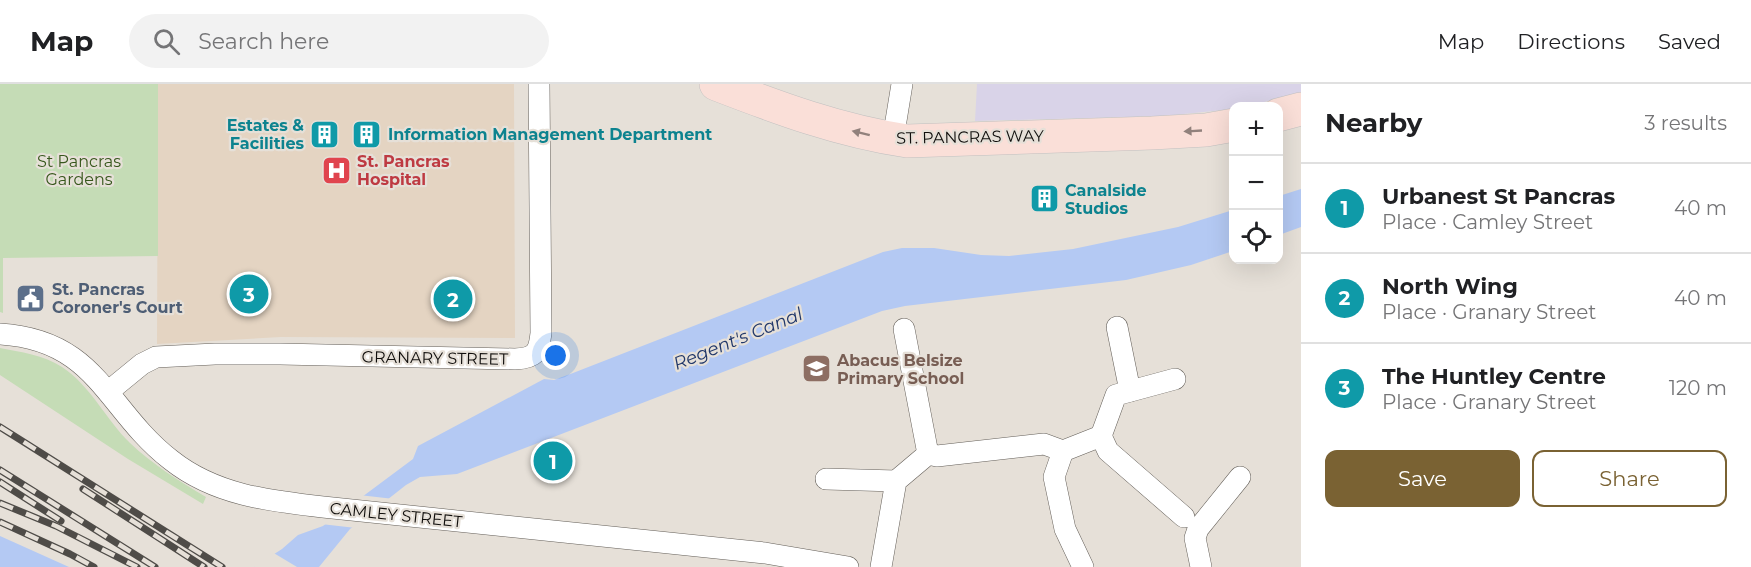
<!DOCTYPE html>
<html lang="en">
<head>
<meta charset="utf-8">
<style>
	body { margin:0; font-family:Montserrat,sans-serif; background:#f2f2f2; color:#202124 }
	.controls { position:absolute; right:18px; top:18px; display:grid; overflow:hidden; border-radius:12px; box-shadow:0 6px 24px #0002 }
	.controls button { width:54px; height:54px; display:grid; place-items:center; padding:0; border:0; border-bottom:2px solid #e0e0e0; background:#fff; color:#202124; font:30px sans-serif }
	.you { position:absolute; left:556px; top:272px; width:21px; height:21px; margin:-15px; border:4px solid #fff; border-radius:50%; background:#1a73e8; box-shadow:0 0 0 9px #1a73e833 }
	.badge { display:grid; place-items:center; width:39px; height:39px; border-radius:50%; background:#7a6233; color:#fff; font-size:20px; font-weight:700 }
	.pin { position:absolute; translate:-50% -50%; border:3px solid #fff; box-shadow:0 2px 6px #0006 }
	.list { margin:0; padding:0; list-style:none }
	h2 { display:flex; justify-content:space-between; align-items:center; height:78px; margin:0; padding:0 24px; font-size:26px }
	h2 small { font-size:20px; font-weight:400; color:#757577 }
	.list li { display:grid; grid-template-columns:39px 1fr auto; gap:18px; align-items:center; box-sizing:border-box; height:90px; padding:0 24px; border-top:2px solid #e0e0e0 }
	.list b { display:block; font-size:22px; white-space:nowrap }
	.list p { margin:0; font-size:20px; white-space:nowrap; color:#757577 }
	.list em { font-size:20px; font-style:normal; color:#757577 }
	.actions { display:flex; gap:12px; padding:18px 24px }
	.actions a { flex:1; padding:14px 0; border:2px solid #7a6233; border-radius:12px; text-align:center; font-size:21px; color:#7a6233 }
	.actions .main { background:#7a6233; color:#fff }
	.icon { flex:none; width:33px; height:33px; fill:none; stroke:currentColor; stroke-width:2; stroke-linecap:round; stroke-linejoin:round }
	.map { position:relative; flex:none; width:1301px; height:483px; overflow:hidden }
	header { display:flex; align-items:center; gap:36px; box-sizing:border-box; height:84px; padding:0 30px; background:#fff; border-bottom:2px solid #e0e0e0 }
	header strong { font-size:28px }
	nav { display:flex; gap:33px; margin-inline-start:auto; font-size:21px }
	.search { width:420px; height:54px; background:#f2f2f2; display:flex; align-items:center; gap:15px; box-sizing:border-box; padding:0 21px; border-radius:33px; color:#757577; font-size:22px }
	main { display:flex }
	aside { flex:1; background:#fff }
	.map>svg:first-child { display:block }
</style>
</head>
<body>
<header>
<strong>Map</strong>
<div class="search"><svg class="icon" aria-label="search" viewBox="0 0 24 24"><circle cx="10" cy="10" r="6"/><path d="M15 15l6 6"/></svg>Search here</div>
<nav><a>Map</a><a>Directions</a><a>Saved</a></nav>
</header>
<main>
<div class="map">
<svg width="1301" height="483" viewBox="0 0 1301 483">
	<rect width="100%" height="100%" fill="#e6e0d8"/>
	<!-- commercial -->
	<polygon fill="#d9d3e8" points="977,0 1301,0 1301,9 1248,22 1234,22 1233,25 1164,32 975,37"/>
	<!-- medical -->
	<polygon fill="#e4d4c2" points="158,0 514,0 515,254 281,253 157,260"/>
	<!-- green -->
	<g fill="#c5dcb6">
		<polygon points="0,0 158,0 158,172 3,174 3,229 0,228"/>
		<path d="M 0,264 C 20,268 44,271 62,283 C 91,302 106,336 130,359 C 152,380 179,397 206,413 L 203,420 L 128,375 L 0,291 Z"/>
	</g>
	<!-- water -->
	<g fill="#b4c9f3">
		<polygon points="1301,105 1301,143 1279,151 1279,112"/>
		<polygon points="1233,126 1233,167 1191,181 1126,196 905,222 882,227 457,390 420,393 406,401 350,445 319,483 254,483 282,465 298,451 323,442 413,375 418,362 544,295 554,296 573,289 883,168 902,164 934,164 981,171 1009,172 1073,165 1178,143"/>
		<polygon points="0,452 69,483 0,483"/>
	</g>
	<!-- pier -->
	<g fill="#e6e0d8">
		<polygon points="359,411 394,415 356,444 321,440"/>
		<polygon points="272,468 297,483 255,483 251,481"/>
	</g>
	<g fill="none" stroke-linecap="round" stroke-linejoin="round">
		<defs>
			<g id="street">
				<polyline points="893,55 902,0"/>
				<polyline points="1117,243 1130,307"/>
				<polyline points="904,245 928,370"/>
				<path d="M 0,250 C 98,256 106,326 171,376 C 215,411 269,417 323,423 L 765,469 L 848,483"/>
				<path d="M 109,307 L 142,280 L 156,273 L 215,270 L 280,270 L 515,275 C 535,274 539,269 541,249 L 539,0"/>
				<polyline points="1101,352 1108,367 1184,433"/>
				<polyline points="826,395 896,397"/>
				<polyline points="881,483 896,397 928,370 937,372 1044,360 1063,367"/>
				<polyline points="1083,483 1065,445 1054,393 1063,367 1101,352 1116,311 1175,295"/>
				<polyline points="1201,483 1195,454 1198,445 1240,393"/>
			</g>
			<g id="primary">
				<path d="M 716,0 C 778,24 840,47 907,57 L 1152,49 L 1206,46 L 1234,41"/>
				<polyline points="1278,31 1301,25"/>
			</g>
		</defs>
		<!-- street casing -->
		<use href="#street" stroke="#645f59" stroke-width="22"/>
		<!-- primary casing -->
		<use href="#primary" stroke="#c1c0c0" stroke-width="34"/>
		<!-- street -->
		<use href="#street" stroke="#fff" stroke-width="21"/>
		<!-- primary -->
		<use href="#primary" stroke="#fadfd8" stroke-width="33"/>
		<defs>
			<g id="rail">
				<polyline points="0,343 222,483"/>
				<polyline points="0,386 155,483"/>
				<polyline points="0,398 61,437"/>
				<polyline points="83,405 204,483"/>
				<polyline points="0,419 56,442 137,483"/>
				<polyline points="0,438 70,470 94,483"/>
			</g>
		</defs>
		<!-- rail casing -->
		<use href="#rail" stroke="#4f4c48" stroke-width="7"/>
		<!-- rail -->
		<use href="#rail" stroke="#e6e0d8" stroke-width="4.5" stroke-dasharray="14" stroke-linecap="butt"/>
	</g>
	<!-- one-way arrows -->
	<defs><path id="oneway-solid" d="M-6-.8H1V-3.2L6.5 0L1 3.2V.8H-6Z" transform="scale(1.5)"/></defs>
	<g fill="#91817c">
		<use href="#oneway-solid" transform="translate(1193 47) rotate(177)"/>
		<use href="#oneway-solid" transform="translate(861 49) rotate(-166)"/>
	</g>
	<!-- icons -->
	<defs>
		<symbol id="building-square" viewBox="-11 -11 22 22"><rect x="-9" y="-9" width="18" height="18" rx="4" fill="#0f9aa8" stroke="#e6e0d8"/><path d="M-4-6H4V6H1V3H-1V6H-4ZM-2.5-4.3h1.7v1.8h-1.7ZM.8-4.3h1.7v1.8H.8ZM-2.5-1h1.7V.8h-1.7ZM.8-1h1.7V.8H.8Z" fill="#fff"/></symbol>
		<symbol id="hospital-square" viewBox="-11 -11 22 22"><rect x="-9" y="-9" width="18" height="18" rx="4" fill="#e0444e" stroke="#e6e0d8"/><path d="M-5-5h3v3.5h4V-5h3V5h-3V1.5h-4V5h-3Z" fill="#fff"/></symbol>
		<symbol id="civic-square" viewBox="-11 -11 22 22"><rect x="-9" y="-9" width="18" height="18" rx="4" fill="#5c6f8a" stroke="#e6e0d8"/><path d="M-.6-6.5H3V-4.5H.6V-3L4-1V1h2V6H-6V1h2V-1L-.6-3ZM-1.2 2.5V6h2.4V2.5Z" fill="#fff"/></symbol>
		<symbol id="school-square" viewBox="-11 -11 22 22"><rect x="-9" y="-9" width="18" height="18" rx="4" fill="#8d6e63" stroke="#e6e0d8"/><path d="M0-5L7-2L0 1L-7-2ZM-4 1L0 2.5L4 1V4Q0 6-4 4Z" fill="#fff"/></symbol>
	</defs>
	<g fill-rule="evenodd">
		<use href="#building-square" x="308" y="34" width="33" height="33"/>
		<use href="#building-square" x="350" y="34" width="33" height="33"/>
		<use href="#hospital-square" x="320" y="70" width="33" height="33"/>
		<use href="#building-square" x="1028" y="98" width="33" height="33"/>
		<use href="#civic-square" x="14" y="198" width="33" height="33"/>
		<use href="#school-square" x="800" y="268" width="33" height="33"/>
	</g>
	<g text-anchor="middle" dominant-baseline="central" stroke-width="4.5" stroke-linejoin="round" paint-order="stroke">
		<!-- culture labels -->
		<g font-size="16" font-weight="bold" fill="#0d838f" stroke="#e6e0d8" text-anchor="start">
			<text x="304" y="41" text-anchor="end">Estates &amp;<tspan x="304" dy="18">Facilities</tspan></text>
			<text x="388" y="50">Information Management Department</text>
			<text x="1065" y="106">Canalside<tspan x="1065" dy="18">Studios</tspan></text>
		</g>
		<!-- street labels -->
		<g font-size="16" fill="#100e0c" stroke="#e6e0d8">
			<text transform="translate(970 53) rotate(-1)">ST. PANCRAS WAY</text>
			<text transform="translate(435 274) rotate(1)">GRANARY STREET</text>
			<text transform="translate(396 431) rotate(6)">CAMLEY STREET</text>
		</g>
		<!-- park labels -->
		<g font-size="16" fill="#37571c" stroke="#e6e0d8">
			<text x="79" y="77">St Pancras<tspan x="79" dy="18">Gardens</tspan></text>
		</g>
		<!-- health labels -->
		<g font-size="16" font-weight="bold" fill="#be3a42" stroke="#e6e0d8" text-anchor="start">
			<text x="357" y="77">St. Pancras<tspan x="357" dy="18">Hospital</tspan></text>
		</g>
		<!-- service labels -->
		<g font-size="16" font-weight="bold" fill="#4e5e75" stroke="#e6e0d8" text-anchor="start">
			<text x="52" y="205">St. Pancras<tspan x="52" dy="18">Coroner's Court</tspan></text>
		</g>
		<!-- education labels -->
		<g font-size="16" font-weight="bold" fill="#785e54" stroke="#e6e0d8" text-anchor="start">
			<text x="837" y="276">Abacus Belsize<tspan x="837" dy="18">Primary School</tspan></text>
		</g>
		<!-- water labels -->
		<g font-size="18" font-style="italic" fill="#20376a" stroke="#e6e0d8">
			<text transform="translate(738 255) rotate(-22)">Regent's Canal</text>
		</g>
	</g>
</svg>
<div class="controls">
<button>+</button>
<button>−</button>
<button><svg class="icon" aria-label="locate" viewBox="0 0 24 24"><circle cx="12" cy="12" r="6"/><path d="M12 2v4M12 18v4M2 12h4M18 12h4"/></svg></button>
</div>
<div class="you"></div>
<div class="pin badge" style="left:553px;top:377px;background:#0f9aa8">1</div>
<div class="pin badge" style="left:453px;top:215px;background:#0f9aa8">2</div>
<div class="pin badge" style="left:249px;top:210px;background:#0f9aa8">3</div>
</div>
<aside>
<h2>Nearby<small>3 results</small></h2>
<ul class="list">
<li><span class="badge" style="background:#0f9aa8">1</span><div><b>Urbanest St Pancras</b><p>Place · Camley Street</p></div><em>40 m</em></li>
<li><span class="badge" style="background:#0f9aa8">2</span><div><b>North Wing</b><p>Place · Granary Street</p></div><em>40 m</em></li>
<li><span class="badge" style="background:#0f9aa8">3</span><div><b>The Huntley Centre</b><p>Place · Granary Street</p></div><em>120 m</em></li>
</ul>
<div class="actions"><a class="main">Save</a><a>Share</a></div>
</aside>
</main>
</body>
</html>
